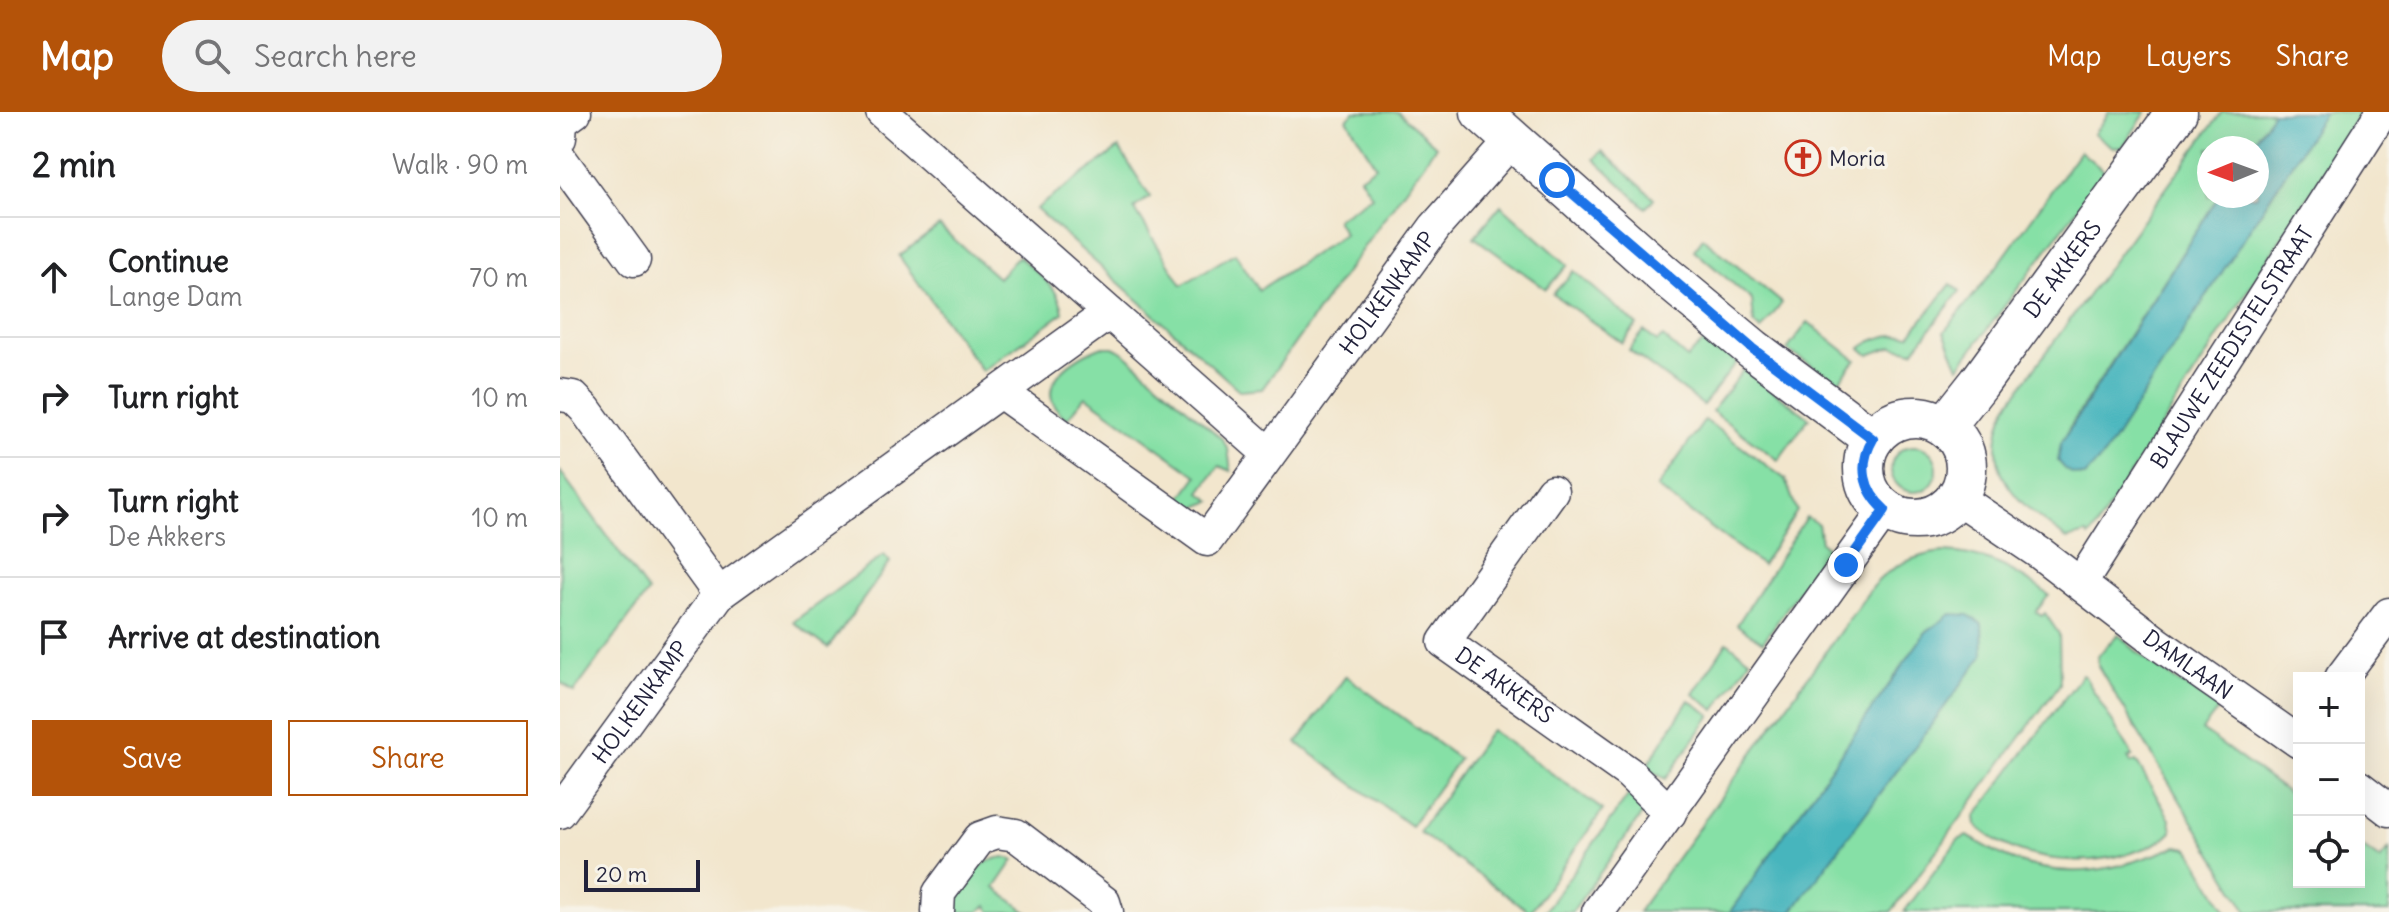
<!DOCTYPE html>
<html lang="en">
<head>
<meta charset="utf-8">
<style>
	body { margin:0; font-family:Delius,sans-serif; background:#f2f2f2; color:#202124 }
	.controls { position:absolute; right:24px; bottom:24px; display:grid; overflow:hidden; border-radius:0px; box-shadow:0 8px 32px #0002 }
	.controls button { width:72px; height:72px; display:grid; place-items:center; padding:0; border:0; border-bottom:2px solid #e0e0e0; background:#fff; color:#202124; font:40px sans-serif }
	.compass { position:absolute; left:1637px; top:24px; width:72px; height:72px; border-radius:50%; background:#fff; box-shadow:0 8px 32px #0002; rotate:269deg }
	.scale { position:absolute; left:24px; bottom:20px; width:116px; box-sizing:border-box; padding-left:8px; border:4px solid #22223b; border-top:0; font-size:22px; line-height:28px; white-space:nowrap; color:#22223b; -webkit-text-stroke:6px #f7f3e8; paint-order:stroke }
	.stop { position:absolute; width:24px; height:24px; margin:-18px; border:6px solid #1a73e8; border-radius:50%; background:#fff }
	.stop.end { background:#1a73e8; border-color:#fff; box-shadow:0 2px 8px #0008 }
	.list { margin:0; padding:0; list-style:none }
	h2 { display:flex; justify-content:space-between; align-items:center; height:104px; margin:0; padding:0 32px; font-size:34px }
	h2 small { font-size:26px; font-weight:400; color:#757577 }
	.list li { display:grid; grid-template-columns:52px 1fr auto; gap:24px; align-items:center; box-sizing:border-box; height:120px; padding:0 32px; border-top:2px solid #e0e0e0 }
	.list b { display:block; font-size:30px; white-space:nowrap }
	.list p { margin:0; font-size:26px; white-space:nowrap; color:#757577 }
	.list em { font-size:26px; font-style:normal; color:#757577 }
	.actions { display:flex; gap:16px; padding:24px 32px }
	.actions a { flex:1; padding:18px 0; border:2px solid #b45309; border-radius:0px; text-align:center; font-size:28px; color:#b45309 }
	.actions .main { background:#b45309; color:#fff }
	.icon { flex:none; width:44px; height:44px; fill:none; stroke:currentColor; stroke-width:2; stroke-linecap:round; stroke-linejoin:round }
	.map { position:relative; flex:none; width:1829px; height:800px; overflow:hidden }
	header { display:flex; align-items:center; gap:48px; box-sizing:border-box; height:112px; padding:0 40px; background:#b45309; color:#fff }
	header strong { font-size:38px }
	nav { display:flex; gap:44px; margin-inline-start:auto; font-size:28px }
	.search { width:560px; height:72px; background:#f2f2f2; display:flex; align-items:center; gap:20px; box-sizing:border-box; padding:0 28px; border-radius:44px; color:#757577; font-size:30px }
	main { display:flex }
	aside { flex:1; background:#fff }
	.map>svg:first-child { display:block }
</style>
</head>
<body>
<header>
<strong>Map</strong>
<div class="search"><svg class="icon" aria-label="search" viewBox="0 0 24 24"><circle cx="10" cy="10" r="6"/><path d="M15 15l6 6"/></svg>Search here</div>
<nav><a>Map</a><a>Layers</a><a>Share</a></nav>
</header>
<main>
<aside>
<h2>2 min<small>Walk · 90 m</small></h2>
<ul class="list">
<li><svg class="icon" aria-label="ahead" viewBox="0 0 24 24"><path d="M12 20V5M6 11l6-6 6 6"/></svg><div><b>Continue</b><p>Lange Dam</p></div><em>70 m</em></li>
<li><svg class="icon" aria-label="right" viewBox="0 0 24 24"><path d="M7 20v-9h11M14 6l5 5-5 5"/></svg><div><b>Turn right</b></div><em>10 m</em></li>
<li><svg class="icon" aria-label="right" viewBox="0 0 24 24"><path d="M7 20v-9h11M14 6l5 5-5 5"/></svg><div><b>Turn right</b><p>De Akkers</p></div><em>10 m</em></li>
<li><svg class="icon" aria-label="arrive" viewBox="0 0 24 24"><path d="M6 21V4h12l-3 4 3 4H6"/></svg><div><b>Arrive at destination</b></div></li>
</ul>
<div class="actions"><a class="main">Save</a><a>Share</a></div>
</aside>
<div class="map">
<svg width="1829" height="800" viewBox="0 0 1829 800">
	<rect width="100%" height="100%" fill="#f7f3e8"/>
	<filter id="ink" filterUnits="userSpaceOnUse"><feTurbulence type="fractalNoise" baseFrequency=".0125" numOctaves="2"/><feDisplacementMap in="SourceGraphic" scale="16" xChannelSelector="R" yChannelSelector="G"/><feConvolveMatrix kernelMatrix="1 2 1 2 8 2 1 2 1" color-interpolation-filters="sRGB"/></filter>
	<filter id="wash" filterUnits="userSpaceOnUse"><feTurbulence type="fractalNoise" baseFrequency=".006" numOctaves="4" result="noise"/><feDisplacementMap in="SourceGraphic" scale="32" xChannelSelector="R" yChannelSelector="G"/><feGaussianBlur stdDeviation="1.8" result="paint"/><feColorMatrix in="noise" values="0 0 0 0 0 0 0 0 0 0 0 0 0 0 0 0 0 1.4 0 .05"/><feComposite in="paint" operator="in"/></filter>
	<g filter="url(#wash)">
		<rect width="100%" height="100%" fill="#f2e6cd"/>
		<!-- green -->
		<g fill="#86e0a6" stroke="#548170" stroke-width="2">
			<polygon points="794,0 838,0 876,34 702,277 680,279 476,97 559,36 590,85 574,96 622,173 675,141 699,178 784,122 776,107 812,84 800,65 816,54 787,7"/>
			<polygon points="1549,0 1586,0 1562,36 1553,35 1534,22"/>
			<path d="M 1662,0 L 1713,0 L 1690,36 L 1649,36 L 1649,84 L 1659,84 L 1509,316 L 1498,349 C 1506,358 1512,364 1525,364 L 1545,342 L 1765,0 L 1802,0 L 1536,416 L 1529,425 L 1527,422 L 1507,427 C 1458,391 1417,361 1447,294 Z"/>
			<polygon points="1042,39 1094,86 1086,96 1034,47"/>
			<polygon points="1520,39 1545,60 1399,255 1384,220 1438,153"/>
			<polygon points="941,93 1008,153 986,177 914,125"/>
			<path d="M 379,114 L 438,166 L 458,144 C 476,160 501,176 503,201 L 422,259 L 339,144 Z"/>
			<polygon points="1143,126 1222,191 1201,218 1194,212 1192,188 1134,138"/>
			<polygon points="1014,159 1077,213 1062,231 993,182"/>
			<path d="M 1391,172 L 1400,179 L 1353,239 L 1333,234 L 1309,243 L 1301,236 C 1317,224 1330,222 1350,223 Z"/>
			<polygon points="1248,210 1296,248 1278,270 1227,238"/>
			<polygon points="1084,219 1097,230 1103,225 1127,246 1146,228 1177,250 1143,293 1069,238"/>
			<path d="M 540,235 L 553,235 L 563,240 L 662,327 L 668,337 L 671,359 L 659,354 L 640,380 L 652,389 L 634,396 L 619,389 L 637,364 L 526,284 L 507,307 C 468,277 509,248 540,235 Z"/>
			<polygon points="1184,257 1249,306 1218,348 1152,299"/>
			<polygon points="1145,308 1225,367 1237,399 1202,453 1097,376"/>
			<circle cx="1354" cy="357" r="23"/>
			<polygon points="0,359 88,480 14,580 0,570"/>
			<polygon points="1246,405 1258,412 1261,430 1268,437 1203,530 1177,513"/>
			<path d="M 1383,440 C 1426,441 1455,458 1489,483 L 1476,500 L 1482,504 L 1485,501 L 1499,522 L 1500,572 L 1331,800 L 1232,800 L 1423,543 L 1366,520 L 1170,800 L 1078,800 L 1313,474 C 1332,453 1355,443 1383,440 Z"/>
			<polygon points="324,443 330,450 268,536 233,510"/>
			<path d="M 1558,522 C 1588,553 1622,573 1661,594 L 1642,618 L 1739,689 L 1739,770 L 1799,770 L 1799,733 L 1820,748 L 1829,737 L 1829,800 L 1688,800 L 1538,554 L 1538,544 Z"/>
			<polygon points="1167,530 1190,548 1155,598 1133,582"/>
			<path d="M 1522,563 L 1525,565 L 1573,644 L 1568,646 L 1571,651 L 1576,649 L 1610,707 L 1612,720 C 1605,728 1595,732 1586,736 C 1534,756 1459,754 1416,713 L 1415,705 Z"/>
			<polygon points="786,564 899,647 851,714 737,631"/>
			<polygon points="1129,588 1151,603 1106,667 1085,657"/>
			<polygon points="931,618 1043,698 970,800 859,720"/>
			<polygon points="1070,681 1085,698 1012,800 984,800"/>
			<path d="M 1407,724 C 1420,731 1433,739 1446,745 C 1508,771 1559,758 1617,734 L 1628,736 L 1631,739 L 1667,800 L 1344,800 L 1398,728 Z"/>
			<path d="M 445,745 L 454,748 L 435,776 L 467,800 L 431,800 L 427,794 L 418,800 L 397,800 C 395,773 419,747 445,745 Z"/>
		</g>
		<!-- water -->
		<g fill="#46b5bd" stroke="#346c7c" stroke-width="2">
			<path d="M 1713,0 L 1765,0 L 1545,342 L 1525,364 C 1511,364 1505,358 1498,348 L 1501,331 L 1659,84 L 1697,84 L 1697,36 L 1690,36 Z"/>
			<polygon points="1391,502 1408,503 1422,512 1423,543 1232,800 1170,800 1366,520"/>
		</g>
	</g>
	<g filter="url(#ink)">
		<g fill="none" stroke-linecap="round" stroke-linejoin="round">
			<defs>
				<g id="minor">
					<polyline points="322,0 708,341"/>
					<polyline points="0,26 1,10 15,0"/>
					<polyline points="0,46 74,148"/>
					<path id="s1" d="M 442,281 L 647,428 L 875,115 L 952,28"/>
					<polyline points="0,283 13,285 25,297 159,482"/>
					<path id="s2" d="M 992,379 L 884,530 L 1069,661 L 1110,701"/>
					<path id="s3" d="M 1398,386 L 1481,442 L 1596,530 L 1739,630"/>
					<path id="s4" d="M 1521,471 L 1822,0"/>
					<polyline points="1781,566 1829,502"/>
					<polyline points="1799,675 1829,698"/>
					<path id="s5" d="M 0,700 L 159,482 L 549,201"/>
					<polyline points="378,800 379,781 420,726 437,720 456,723 544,790 547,800"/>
					<polyline points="1038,800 1325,398"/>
				</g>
				<g id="tertiary">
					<polyline points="921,0 1104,163 1193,237 1313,327"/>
					<circle cx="1355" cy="356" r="51"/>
					<path id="s6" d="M 1385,314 L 1419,271 L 1617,0"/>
				</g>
			</defs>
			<!-- minor casing -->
			<use href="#minor" stroke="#413f51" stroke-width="35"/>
			<!-- tertiary casing -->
			<use href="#tertiary" stroke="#413f51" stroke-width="43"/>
			<!-- minor -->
			<use href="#minor" stroke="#fff" stroke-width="32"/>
			<!-- tertiary -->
			<use href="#tertiary" stroke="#fff" stroke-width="40"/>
		</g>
	</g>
	<g fill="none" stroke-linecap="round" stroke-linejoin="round" filter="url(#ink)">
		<!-- route -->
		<path stroke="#1a73e8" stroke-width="10" d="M 997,68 L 1193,237 L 1313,327 C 1298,353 1303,378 1325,398 L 1286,453"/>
	</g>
	<!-- icons -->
	<defs>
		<symbol id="church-ring" viewBox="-11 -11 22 22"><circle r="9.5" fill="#f7f3e8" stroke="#c8321e" stroke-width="1.5"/><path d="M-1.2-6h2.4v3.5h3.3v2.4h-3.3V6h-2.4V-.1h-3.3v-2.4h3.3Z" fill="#c8321e"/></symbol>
	</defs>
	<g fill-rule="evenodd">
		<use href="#church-ring" x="1223" y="26" width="40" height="40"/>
	</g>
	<g text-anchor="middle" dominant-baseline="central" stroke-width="7" stroke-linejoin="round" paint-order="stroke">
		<!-- poi labels -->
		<g font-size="22" fill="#22223b" stroke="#f7f3e8" text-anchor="start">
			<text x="1269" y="46">Moria</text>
		</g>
		<!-- street labels -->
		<g font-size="22" fill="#22223b" stroke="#f7f3e8">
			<text stroke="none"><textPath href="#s6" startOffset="196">DE AKKERS</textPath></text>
			<text stroke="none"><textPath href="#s1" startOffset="558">HOLKENKAMP</textPath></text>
			<text stroke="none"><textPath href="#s4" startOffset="280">BLAUWE ZEEDISTELSTRAAT</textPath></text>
			<text stroke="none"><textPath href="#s3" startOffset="284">DAMLAAN</textPath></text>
			<text stroke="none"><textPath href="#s2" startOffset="260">DE AKKERS</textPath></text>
			<text stroke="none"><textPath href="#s5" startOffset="136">HOLKENKAMP</textPath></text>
		</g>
	</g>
</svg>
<div class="controls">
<button>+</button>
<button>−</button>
<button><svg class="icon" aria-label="locate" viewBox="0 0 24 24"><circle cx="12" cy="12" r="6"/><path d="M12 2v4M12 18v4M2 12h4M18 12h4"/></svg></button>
</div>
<svg class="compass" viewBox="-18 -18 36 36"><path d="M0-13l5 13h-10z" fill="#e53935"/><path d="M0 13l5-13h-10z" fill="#757577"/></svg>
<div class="scale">20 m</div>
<div class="stop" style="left:997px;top:68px"></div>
<div class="stop end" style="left:1286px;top:453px"></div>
</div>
</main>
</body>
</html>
